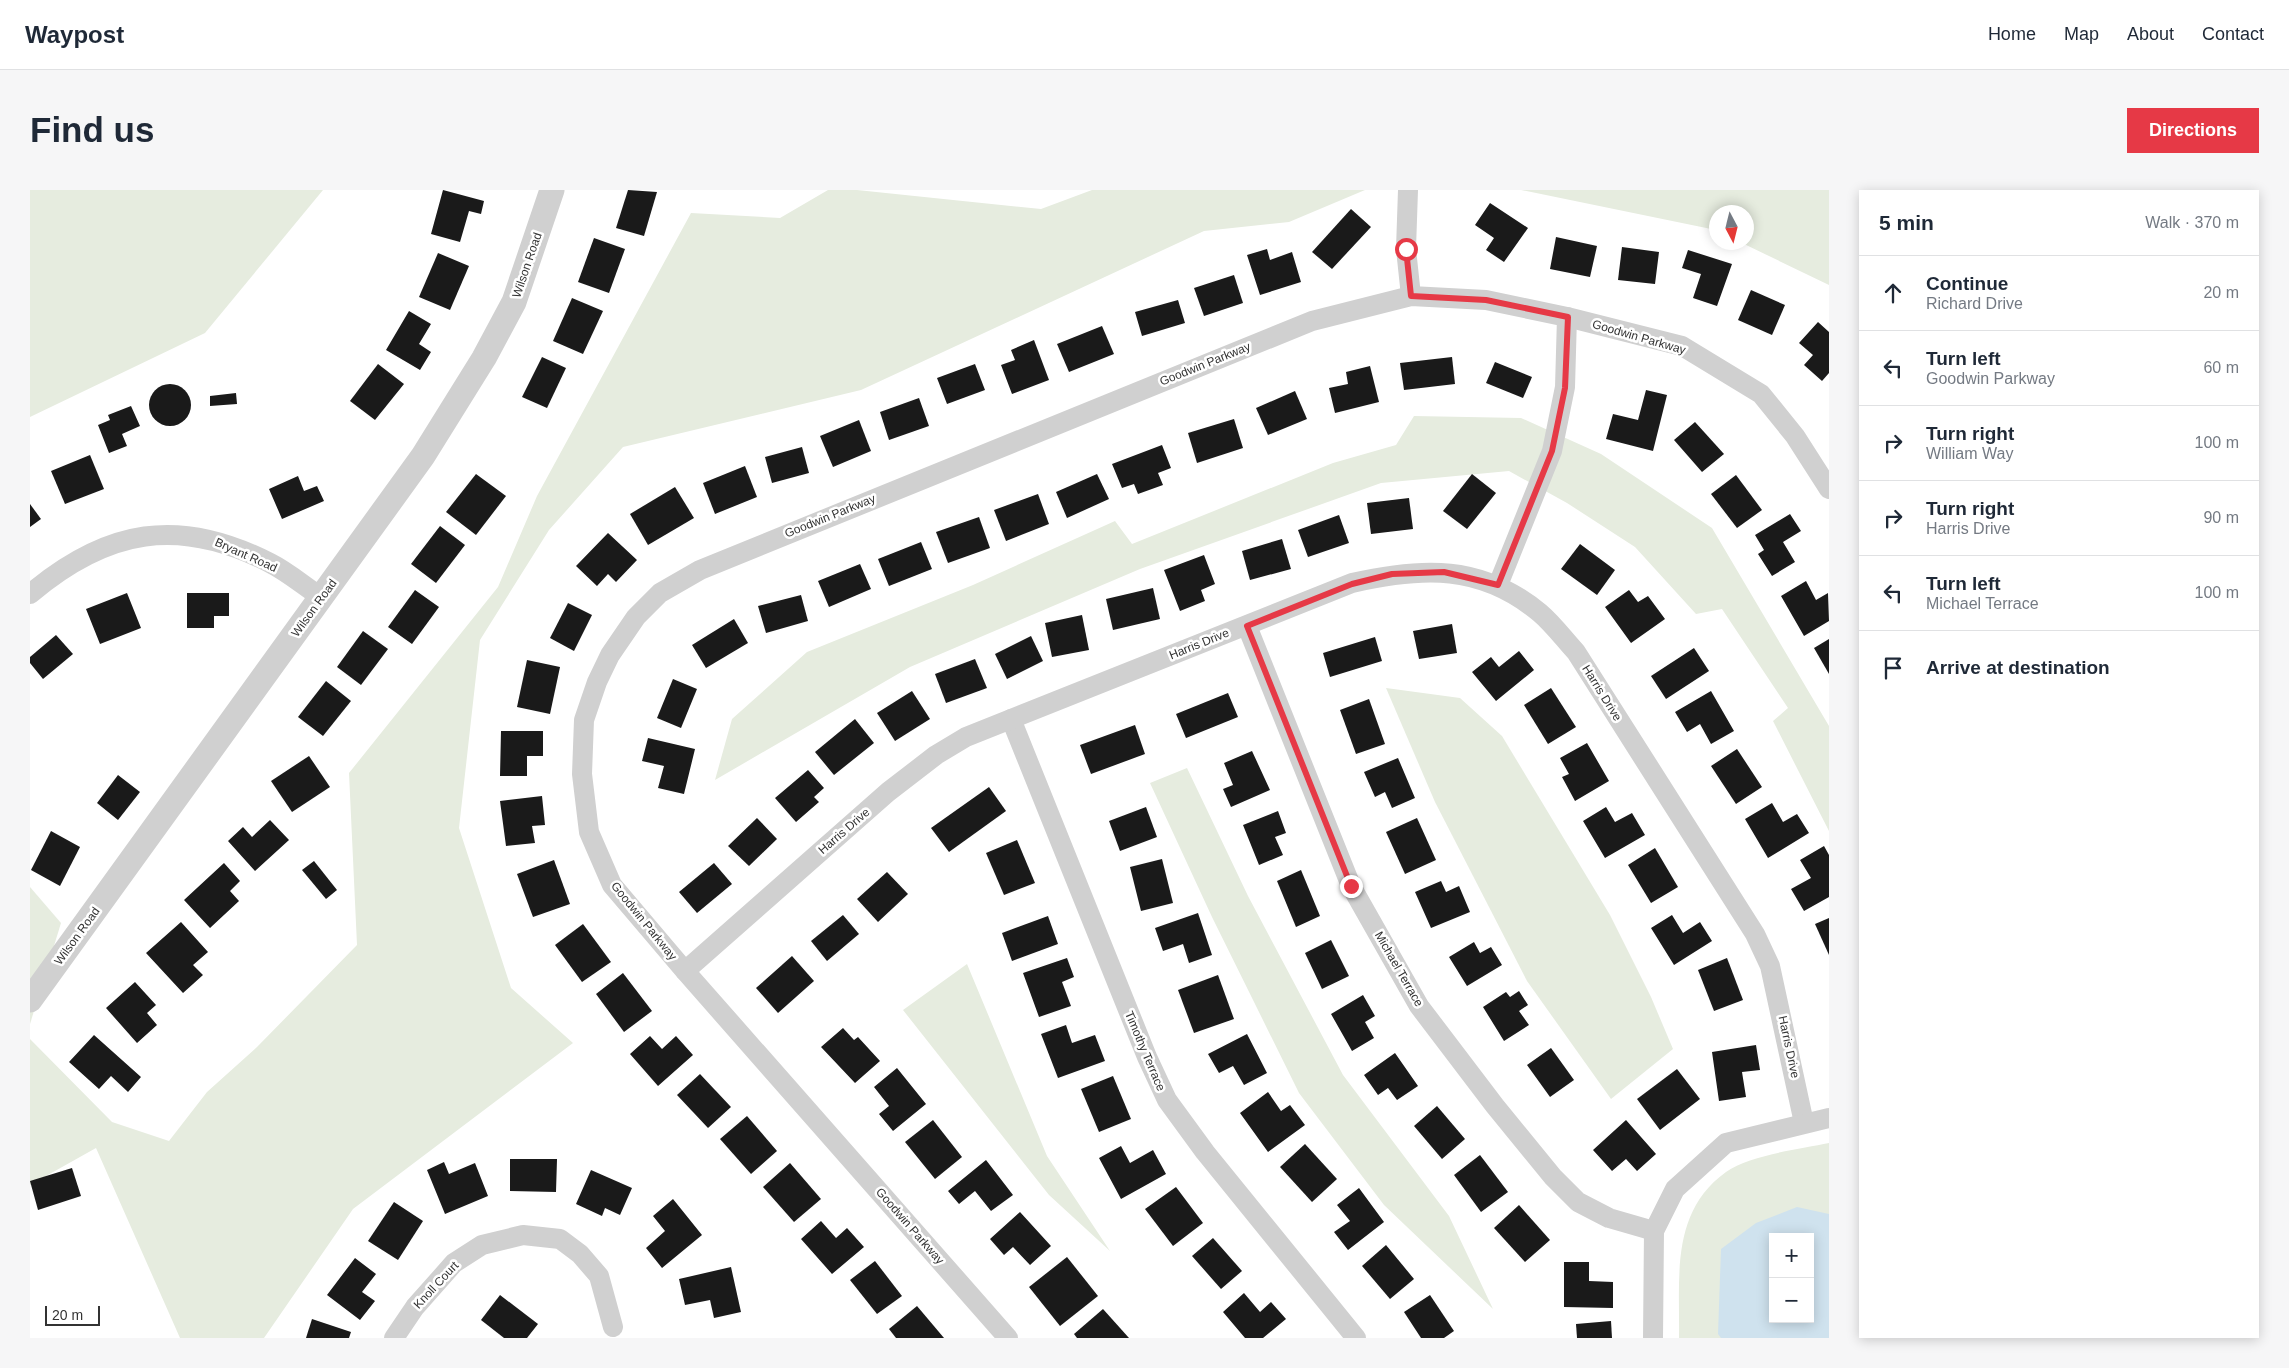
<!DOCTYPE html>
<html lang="en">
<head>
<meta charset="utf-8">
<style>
	body { margin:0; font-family:Arial,sans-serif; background:#f6f6f7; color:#1f2937 }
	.controls { position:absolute; right:15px; bottom:15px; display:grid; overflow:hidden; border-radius:0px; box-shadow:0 2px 12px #0003 }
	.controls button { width:45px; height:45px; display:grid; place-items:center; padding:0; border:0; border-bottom:1px solid #e0e1e3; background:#fff; color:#1f2937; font:25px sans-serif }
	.compass { position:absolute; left:1679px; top:15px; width:45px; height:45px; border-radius:50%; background:#fff; box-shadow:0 2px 12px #0003; rotate:173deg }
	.scale { position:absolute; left:15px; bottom:12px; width:55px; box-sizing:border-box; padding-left:5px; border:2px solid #333; border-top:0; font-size:14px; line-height:18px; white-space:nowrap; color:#333; -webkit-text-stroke:4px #fff; paint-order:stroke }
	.stop { position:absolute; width:15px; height:15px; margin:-11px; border:4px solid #e63946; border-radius:50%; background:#fff }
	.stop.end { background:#e63946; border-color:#fff; box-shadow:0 1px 5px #0008 }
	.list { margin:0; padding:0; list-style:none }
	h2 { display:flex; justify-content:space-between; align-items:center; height:65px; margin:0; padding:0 20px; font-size:21px }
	h2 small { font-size:16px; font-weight:400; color:#747a83 }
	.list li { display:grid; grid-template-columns:32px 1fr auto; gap:15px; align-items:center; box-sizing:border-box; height:75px; padding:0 20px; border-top:1px solid #e0e1e3 }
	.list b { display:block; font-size:19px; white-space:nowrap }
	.list p { margin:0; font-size:16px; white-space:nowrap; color:#747a83 }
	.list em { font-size:16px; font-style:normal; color:#747a83 }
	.icon { flex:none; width:28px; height:28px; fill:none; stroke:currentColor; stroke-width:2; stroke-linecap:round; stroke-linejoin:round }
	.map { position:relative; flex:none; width:1799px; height:1148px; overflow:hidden; border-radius:0px }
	header { display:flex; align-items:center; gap:30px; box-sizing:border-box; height:70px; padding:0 25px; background:#fff; border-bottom:1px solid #e0e1e3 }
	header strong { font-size:24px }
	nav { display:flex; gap:28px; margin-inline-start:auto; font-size:18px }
	.intro { display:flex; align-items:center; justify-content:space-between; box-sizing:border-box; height:120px; padding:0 30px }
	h1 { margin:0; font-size:35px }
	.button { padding:12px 22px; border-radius:0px; background:#e63946; color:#fff; font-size:18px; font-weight:700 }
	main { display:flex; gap:30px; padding:0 30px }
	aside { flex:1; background:#fff; border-radius:0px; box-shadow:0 2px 12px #0003 }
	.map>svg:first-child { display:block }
</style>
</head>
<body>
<header>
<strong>Waypost</strong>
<nav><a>Home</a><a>Map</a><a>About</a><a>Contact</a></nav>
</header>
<div class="intro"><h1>Find us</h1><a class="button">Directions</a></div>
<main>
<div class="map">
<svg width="1799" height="1148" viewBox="0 0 1799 1148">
	<rect width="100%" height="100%" fill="#fff"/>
	<!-- green -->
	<g fill="#e6ecdf" fill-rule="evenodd">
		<polygon points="0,0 293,0 175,143 0,227"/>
		<polygon points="798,0 827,0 1011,19 1062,0 1335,0 1259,32 1174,41 831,200 593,257 519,340 450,450 429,638 481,798 543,853 323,1019 234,1148 150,1148 66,958 0,995 0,849 82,932 139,951 177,902 227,857 327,755 319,583 468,397 507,306 661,23 750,28"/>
		<polygon points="1491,0 1799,0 1799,95 1712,53 1716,52 1716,22 1686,22 1686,40"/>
		<polygon points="1384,226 1491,228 1571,264 1682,338 1799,536 1799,641 1743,531 1758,518 1692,419 1666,424 1605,357 1537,313 1479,281 1351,293 1110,379 880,477 685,590 702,529 777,462 943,395 1085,331 1102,354 1303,273 1366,255"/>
		<polygon points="1356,498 1430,508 1472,546 1580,725 1621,807 1643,859 1581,909 1497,791 1405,612"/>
		<polygon points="1157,578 1218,706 1313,885 1419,1026 1463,1119 1354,1015 1269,903 1182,727 1120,593"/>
		<polygon points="0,697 31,733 0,834"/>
		<polygon points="937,774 1017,966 1080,1061 1019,1005 873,820"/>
		<path d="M 1799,953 L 1799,1148 L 1649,1148 C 1650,1088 1640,1022 1696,982 C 1720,965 1770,959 1799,953 ZM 1743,1047 L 1780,1047 L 1780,1129 L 1743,1129 Z"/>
	</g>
	<!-- water -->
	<path fill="#cfe2ee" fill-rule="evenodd" d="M 1767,1017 L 1799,1024 L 1799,1148 L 1691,1148 L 1688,1144 L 1691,1059 L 1726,1033 ZM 1743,1047 L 1780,1047 L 1780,1129 L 1743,1129 Z"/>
	<!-- building -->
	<g fill="#1a1a1a">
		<polygon points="413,0 454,11 451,24 439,21 430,52 401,44"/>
		<polygon points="598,0 627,2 614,46 586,38"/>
		<polygon points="1460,13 1498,38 1474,72 1456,60 1464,48 1445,35"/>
		<polygon points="1321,19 1341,37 1302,79 1282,62"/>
		<polygon points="1526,47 1567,56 1560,87 1520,79"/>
		<polygon points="564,48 595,59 579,103 548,92"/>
		<polygon points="1592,57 1629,62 1625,94 1588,90"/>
		<polygon points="1237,59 1240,70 1262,62 1271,92 1230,105 1217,65"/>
		<polygon points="1658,60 1702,74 1687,116 1663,108 1671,84 1652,78"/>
		<polygon points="408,63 439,76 420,120 389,107"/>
		<polygon points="1204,85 1213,113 1174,126 1164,98"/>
		<polygon points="1721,100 1755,115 1742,145 1708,130"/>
		<polygon points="542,108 573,121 553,164 523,151"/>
		<polygon points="1148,110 1155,133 1112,146 1105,122"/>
		<polygon points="379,121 401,134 389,154 401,162 390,180 356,160"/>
		<polygon points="1788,132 1799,142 1799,183 1792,191 1774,175 1783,165 1769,153"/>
		<polygon points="1072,136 1084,164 1039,182 1027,154"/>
		<polygon points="1004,150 1019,190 982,204 971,175 985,170 981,160"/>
		<polygon points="512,167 536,178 517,218 492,207"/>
		<polygon points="1422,167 1425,194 1374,200 1370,173"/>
		<polygon points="1465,172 1502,187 1493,208 1456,193"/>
		<polygon points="348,174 374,194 345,230 320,211"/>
		<polygon points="945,174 955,200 917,214 907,188"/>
		<polygon points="1340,176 1349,212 1305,223 1299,198 1318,194 1316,182"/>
		<circle cx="140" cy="215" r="21"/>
		<polygon points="1616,200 1637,205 1623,261 1576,249 1583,224 1608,230"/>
		<polygon points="1265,201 1277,229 1238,245 1226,218"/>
		<polygon points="206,203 207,214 180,216 180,206"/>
		<polygon points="889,208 899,236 859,250 850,222"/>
		<polygon points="101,216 110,236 92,244 97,256 79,263 68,235 80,230 78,225"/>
		<polygon points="1204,229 1213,258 1167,273 1158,243"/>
		<polygon points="829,230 841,261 803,277 790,246"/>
		<polygon points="1665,232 1694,264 1672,282 1644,250"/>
		<polygon points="1132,255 1141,278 1128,283 1133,295 1108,304 1104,294 1092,298 1082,274"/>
		<polygon points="772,257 779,283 742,293 735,267"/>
		<polygon points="60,265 74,299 35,314 21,281"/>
		<polygon points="715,276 727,307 685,324 673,293"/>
		<polygon points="446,284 476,306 446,345 416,322"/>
		<polygon points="1067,284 1079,309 1037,328 1026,302"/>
		<polygon points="1442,284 1466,303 1437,339 1413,321"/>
		<polygon points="1706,285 1732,320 1707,338 1681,304"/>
		<polygon points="268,286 274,301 287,296 294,311 252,329 239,299"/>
		<polygon points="645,297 664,328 618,355 600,324"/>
		<polygon points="1008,304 1019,334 976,351 964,320"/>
		<polygon points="1379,308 1383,339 1341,344 1337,313"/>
		<polygon points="0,314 11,329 0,337"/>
		<polygon points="1760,324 1771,341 1753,352 1765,372 1742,386 1728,364 1734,360 1725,345"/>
		<polygon points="1309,325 1319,353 1278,367 1268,340"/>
		<polygon points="949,327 960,358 918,373 906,342"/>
		<polygon points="410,336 435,355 406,393 381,374"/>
		<polygon points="578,343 607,370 586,392 578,384 567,396 546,376"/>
		<polygon points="1252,349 1261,379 1220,390 1212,361"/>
		<polygon points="891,352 902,379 859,396 848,369"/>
		<polygon points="1550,354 1585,380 1567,405 1531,379"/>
		<polygon points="1174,365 1185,394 1171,400 1175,411 1150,421 1134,380"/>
		<polygon points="830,374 841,399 799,417 788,391"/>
		<polygon points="1776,391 1786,410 1798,403 1799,431 1774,446 1751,406"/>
		<polygon points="1123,398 1130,429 1083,440 1076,409"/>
		<polygon points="385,400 409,417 382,454 358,437"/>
		<polygon points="1599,400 1608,412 1618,406 1635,429 1601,453 1575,417"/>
		<polygon points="97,403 111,438 70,454 56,419"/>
		<polygon points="157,403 199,403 199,426 184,426 184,438 157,438"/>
		<polygon points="771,405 778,431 736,443 728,416"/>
		<polygon points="538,413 562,425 544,461 520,448"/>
		<polygon points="1052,425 1059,460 1022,467 1015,433"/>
		<polygon points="704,429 718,453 676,478 662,455"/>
		<polygon points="1422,434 1427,463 1389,469 1383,441"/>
		<polygon points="333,441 358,459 331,495 307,477"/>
		<polygon points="26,445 43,464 13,489 0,473 0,467"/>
		<polygon points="1001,446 1013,471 977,489 965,464"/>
		<polygon points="1345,447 1352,471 1300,487 1293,463"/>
		<polygon points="1799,449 1799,484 1784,458"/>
		<polygon points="1664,458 1679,481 1636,509 1621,486"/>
		<polygon points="1489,461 1504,480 1466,511 1442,482 1461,467 1469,477"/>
		<polygon points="945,469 957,498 916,513 905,484"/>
		<polygon points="497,470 530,477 520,524 487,517"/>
		<polygon points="643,489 667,499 651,538 627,528"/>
		<polygon points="296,491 321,511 293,546 268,527"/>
		<polygon points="1521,498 1546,537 1518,554 1494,515"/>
		<polygon points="882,501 900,529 865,551 847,523"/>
		<polygon points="1681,501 1704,541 1681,554 1670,534 1657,542 1645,522"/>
		<polygon points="1198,503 1208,527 1156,548 1146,524"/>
		<polygon points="1339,509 1355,554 1326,564 1310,520"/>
		<polygon points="825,529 844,553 804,585 785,562"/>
		<polygon points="1105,535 1115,564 1061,584 1050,555"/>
		<polygon points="471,541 513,541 513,566 497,566 497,586 470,586"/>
		<polygon points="618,548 665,559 654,604 628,598 634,576 612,571"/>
		<polygon points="1557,553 1579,591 1545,611 1532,587 1539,584 1530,568"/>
		<polygon points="1707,559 1732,597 1706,614 1681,576"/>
		<polygon points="1222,561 1240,600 1201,617 1193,599 1203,595 1194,573"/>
		<polygon points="279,566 300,597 262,622 241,591"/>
		<polygon points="1368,568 1385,608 1362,618 1355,602 1345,607 1334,582"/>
		<polygon points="778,580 794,598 784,607 789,612 766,632 745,608"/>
		<polygon points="88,585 110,602 88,630 67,613"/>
		<polygon points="959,597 976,621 919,662 901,638"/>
		<polygon points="512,606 515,635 502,636 505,653 476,656 470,611"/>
		<polygon points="1742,613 1753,632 1767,624 1779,643 1738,668 1715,629"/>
		<polygon points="1116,617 1127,647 1090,661 1079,631"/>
		<polygon points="1576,617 1585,632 1602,623 1615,645 1575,668 1553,631"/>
		<polygon points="1248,621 1256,643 1245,647 1253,665 1229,675 1213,635"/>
		<polygon points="727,628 747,649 719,676 698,656"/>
		<polygon points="1387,628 1406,670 1375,684 1356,642"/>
		<polygon points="240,630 259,650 225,681 198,651 213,637 222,647"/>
		<polygon points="21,641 50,657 30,696 1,680"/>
		<polygon points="987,650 1005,693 974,705 956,663"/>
		<polygon points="1794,656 1799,665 1799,707 1774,721 1761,699 1781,688 1770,670"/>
		<polygon points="1625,658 1648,697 1621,713 1598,675"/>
		<polygon points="1132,669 1143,713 1111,721 1100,677"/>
		<polygon points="524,670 540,714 503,727 487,684"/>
		<polygon points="284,671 307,700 296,709 272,680"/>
		<polygon points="194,673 210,691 200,701 209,711 180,738 154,710"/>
		<polygon points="684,673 702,694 667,723 649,702"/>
		<polygon points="1271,680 1290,726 1266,737 1247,691"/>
		<polygon points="857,682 878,704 848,732 827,709"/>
		<polygon points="1411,691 1416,702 1429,696 1440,722 1401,738 1385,702"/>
		<polygon points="1168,723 1182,765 1159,773 1153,754 1133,761 1125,738"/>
		<polygon points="813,725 829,744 797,771 781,751"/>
		<polygon points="1642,725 1653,743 1670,732 1682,751 1644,775 1621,738"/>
		<polygon points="1018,726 1028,754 982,771 972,743"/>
		<polygon points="1799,728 1799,765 1785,734"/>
		<polygon points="151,732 178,762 163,775 173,785 153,803 116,763"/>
		<polygon points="553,734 581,772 552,792 525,755"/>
		<polygon points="1301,750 1319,786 1292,799 1275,763"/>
		<polygon points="1444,752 1450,763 1461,757 1472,775 1437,796 1419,767"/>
		<polygon points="762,766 784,791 748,823 726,798"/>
		<polygon points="1037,768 1044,787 1032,792 1041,816 1009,827 993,783"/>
		<polygon points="1697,768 1713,810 1684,821 1668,780"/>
		<polygon points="593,783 622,821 594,842 566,804"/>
		<polygon points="1188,785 1204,829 1164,843 1148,800"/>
		<polygon points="105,792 126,815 117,823 127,835 107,853 76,818"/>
		<polygon points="1489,801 1498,815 1489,821 1499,835 1474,851 1453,817 1476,802 1480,807"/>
		<polygon points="1333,805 1345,826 1335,832 1344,848 1322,861 1301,824"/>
		<polygon points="1036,835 1042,853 1065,845 1075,871 1028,888 1011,844"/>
		<polygon points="813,838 824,850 828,847 850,871 825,893 791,857"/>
		<polygon points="1217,844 1237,883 1214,895 1203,876 1189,883 1178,864"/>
		<polygon points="64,845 111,887 98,902 81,886 69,899 39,872"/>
		<polygon points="620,846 632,859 646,846 663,865 628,896 600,864"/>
		<polygon points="1726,855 1730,880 1712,882 1716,907 1689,911 1682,862"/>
		<polygon points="1521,858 1544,890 1520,907 1497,875"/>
		<polygon points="1365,863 1388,896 1367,910 1358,898 1348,905 1334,885"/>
		<polygon points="867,878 896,914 863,941 849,924 859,916 844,897"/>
		<polygon points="1647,879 1670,909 1630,940 1607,909"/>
		<polygon points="670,884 701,917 678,938 647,905"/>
		<polygon points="1083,886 1101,929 1069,942 1051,899"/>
		<polygon points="1238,902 1251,921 1260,915 1275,935 1238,962 1210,923"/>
		<polygon points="1407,916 1435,949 1412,969 1384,936"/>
		<polygon points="717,926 747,961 721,984 690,949"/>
		<polygon points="903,930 932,967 905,989 875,952"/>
		<polygon points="1596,930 1626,964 1607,981 1596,969 1582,981 1563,960"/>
		<polygon points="1275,954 1307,989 1282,1012 1250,977"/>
		<polygon points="1091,956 1100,973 1123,960 1136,984 1091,1009 1069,968"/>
		<polygon points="1450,965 1478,1002 1451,1022 1424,985"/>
		<polygon points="480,969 527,969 526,1002 480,1001"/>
		<polygon points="956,970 983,1005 961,1021 945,1001 929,1014 918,1001"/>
		<polygon points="414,972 419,984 445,973 458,1006 415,1024 397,980"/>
		<polygon points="760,973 791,1009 764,1032 733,997"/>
		<polygon points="42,978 51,1006 8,1020 0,991"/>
		<polygon points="561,980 602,998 590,1025 575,1018 572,1026 546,1014"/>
		<polygon points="1146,997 1173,1033 1143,1056 1115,1019"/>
		<polygon points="1329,998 1354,1032 1318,1060 1304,1042 1320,1031 1307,1015"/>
		<polygon points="643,1009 672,1045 632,1078 616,1058 635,1041 623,1026"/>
		<polygon points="364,1012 393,1031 368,1070 338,1051"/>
		<polygon points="1489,1015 1520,1050 1495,1072 1464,1038"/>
		<polygon points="990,1022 1021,1056 1000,1075 983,1057 974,1065 960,1049"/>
		<polygon points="791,1031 806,1048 817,1038 834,1057 802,1084 771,1049"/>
		<polygon points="1183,1048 1212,1081 1191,1099 1162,1066"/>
		<polygon points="1356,1055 1384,1089 1360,1109 1332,1076"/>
		<polygon points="1037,1067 1068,1106 1030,1136 999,1097"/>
		<polygon points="325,1068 346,1084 332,1102 345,1111 330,1130 297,1105"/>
		<polygon points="845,1071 872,1106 847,1124 820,1090"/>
		<polygon points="1534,1072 1559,1072 1559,1091 1583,1092 1583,1118 1534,1117"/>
		<polygon points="701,1077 711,1122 684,1128 680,1110 655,1115 649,1089"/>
		<polygon points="1214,1103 1230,1122 1241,1112 1256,1129 1233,1148 1215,1148 1193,1122"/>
		<polygon points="470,1105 508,1134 497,1148 474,1148 451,1130"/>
		<polygon points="1400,1105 1424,1141 1414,1148 1391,1148 1374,1122"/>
		<polygon points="887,1116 914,1148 866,1148 859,1139"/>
		<polygon points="1073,1119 1099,1148 1047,1148 1044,1144"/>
		<polygon points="282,1129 321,1142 319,1148 276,1148"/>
		<polygon points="1581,1131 1582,1148 1547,1148 1546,1134"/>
	</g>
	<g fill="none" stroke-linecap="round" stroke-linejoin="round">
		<!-- minor -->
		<g stroke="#d0d0d0" stroke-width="20">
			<polyline points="1378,0 1376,59 1381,106"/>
			<polyline points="1468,395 1522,261 1535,197 1537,127"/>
			<path d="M 0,404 C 77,339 149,326 240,373 C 258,382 274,396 291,407"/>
			<polyline points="1217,436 1321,696 1389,816 1465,916 1523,987 1548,1012 1579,1028 1624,1041"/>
			<polyline points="981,529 1117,867 1137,910 1175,962 1326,1148"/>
			<path d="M 655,781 L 858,602 L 906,565 L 936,547 L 1322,393 C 1392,377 1451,374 1510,423 C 1523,434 1534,449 1546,462 L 1725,744 L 1740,776 L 1774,933"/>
			<polyline points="364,1148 385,1117 424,1073 452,1055 493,1045 530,1049 550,1064 569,1086 583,1137"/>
			<polyline points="978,1148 655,781 582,695 559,642 552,584 554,530 567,492 580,465 606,427 630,403 670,380 1282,131 1381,106 1456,110 1537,127 1652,156 1731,204 1765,246 1799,299"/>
			<polyline points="1623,1148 1624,1041 1645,999 1696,953 1799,928"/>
		</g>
		<!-- tertiary -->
		<polyline stroke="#d0d0d0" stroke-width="25" points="0,810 393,266 454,168 484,112 522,0"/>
	</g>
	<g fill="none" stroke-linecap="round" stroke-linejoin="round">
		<!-- route -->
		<polyline stroke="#e63946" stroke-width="6" points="1321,696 1217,436 1322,394 1362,384 1414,382 1468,395 1522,261 1535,198 1538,127 1456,110 1381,106 1376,59"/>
	</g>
	<g text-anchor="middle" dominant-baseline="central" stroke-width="5" stroke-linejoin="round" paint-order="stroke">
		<!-- street labels -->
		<g font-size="12" fill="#333" stroke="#fff">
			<text transform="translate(497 75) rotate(-71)">Wilson Road</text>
			<text transform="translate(1609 147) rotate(16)">Goodwin Parkway</text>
			<text transform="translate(1175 174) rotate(-22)">Goodwin Parkway</text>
			<text transform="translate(800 326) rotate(-22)">Goodwin Parkway</text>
			<text transform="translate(216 365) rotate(24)">Bryant Road</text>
			<text transform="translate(284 418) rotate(-54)">Wilson Road</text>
			<text transform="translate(1169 454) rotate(-22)">Harris Drive</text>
			<text transform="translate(1572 503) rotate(58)">Harris Drive</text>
			<text transform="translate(814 641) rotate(-41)">Harris Drive</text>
			<text transform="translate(614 731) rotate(51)">Goodwin Parkway</text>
			<text transform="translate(47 746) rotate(-54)">Wilson Road</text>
			<text transform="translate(1369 779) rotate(60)">Michael Terrace</text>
			<text transform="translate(1759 857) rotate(78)">Harris Drive</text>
			<text transform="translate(1115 861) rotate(67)">Timothy Terrace</text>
			<text transform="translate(880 1036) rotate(49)">Goodwin Parkway</text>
			<text transform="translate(406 1095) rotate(-47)">Knoll Court</text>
		</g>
	</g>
</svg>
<div class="controls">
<button>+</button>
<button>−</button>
</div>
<svg class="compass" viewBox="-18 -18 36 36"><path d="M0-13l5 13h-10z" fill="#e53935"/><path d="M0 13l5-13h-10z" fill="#747a83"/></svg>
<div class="scale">20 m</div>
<div class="stop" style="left:1376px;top:59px"></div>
<div class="stop end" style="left:1321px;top:696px"></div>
</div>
<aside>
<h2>5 min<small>Walk · 370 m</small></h2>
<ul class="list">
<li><svg class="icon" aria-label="ahead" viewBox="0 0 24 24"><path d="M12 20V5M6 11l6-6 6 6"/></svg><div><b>Continue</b><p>Richard Drive</p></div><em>20 m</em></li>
<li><svg class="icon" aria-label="left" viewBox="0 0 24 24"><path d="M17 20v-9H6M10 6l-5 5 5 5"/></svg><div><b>Turn left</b><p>Goodwin Parkway</p></div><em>60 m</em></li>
<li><svg class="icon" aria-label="right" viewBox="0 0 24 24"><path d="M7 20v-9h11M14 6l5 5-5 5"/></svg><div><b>Turn right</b><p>William Way</p></div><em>100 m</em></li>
<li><svg class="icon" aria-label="right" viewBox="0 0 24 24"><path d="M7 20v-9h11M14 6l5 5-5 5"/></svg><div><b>Turn right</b><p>Harris Drive</p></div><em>90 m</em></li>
<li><svg class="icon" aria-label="left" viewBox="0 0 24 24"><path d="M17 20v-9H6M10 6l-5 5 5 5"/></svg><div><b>Turn left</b><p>Michael Terrace</p></div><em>100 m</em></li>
<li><svg class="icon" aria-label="arrive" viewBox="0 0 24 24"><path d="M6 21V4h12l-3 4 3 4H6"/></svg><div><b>Arrive at destination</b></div></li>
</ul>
</aside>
</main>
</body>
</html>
